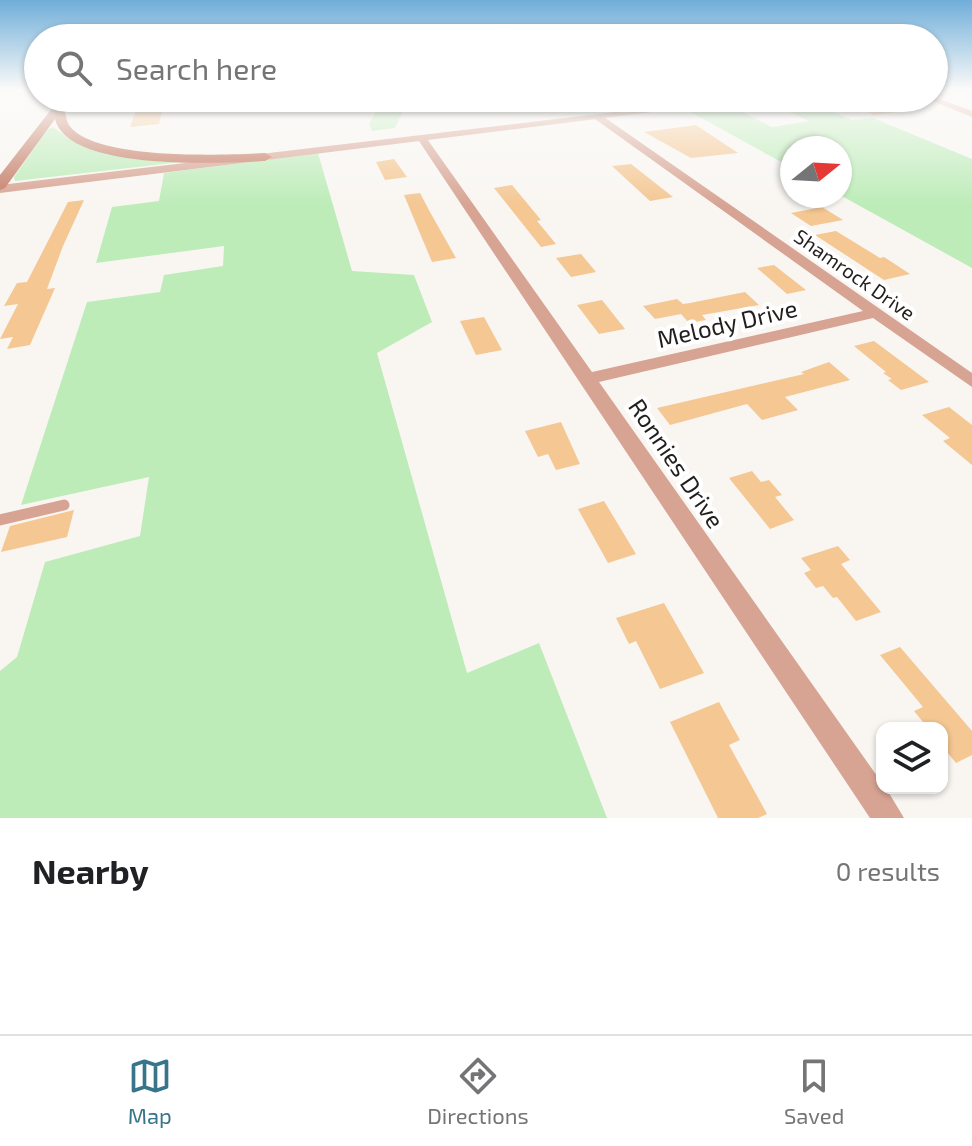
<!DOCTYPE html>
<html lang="en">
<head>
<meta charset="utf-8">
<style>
	body { margin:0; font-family:"Exo 2",sans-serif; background:#f2f2f2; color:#202124 }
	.controls { position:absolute; right:24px; bottom:24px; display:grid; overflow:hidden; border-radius:16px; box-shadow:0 2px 6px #0004 }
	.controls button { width:72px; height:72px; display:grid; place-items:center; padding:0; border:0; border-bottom:2px solid #e0e0e0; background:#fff; color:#202124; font:40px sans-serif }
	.compass { position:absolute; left:780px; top:136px; width:72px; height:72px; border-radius:50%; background:#fff; box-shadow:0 2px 6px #0004; rotate:72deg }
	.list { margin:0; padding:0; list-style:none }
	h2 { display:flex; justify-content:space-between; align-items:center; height:104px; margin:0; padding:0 32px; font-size:34px }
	h2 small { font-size:26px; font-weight:400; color:#757577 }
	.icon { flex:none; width:44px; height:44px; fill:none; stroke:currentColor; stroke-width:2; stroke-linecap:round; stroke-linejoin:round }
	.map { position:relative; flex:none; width:972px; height:818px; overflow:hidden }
	.search { position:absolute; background:#fff; box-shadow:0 2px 6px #0004; left:24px; right:24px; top:24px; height:88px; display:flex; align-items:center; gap:20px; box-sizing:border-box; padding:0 28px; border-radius:44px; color:#757577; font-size:30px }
	.sheet { height:216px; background:#fff }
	nav { display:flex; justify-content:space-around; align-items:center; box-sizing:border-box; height:112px; border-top:2px solid #e0e0e0; background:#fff; font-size:22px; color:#757577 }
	nav a { display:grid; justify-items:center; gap:4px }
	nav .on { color:#37758b }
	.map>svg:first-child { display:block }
</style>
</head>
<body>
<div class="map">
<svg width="972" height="818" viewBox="0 0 972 818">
	<rect width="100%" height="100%" fill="#f9f6f2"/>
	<!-- green -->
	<g fill="#bdecb9">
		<polygon points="383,98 409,98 395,128 372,131 369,124"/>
		<polygon points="801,98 852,120 873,118 972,159 972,268 840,195 840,148 792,148 792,168 687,110 729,105 772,127 809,121 765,101"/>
		<polygon points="53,127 68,138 99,151 190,161 15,181 14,177 47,130"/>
		<polygon points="318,153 352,271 414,275 432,322 377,353 467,673 539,643 607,818 0,818 0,671 17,657 45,562 140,536 149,477 21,505 87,302 160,292 164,275 223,266 224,246 96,263 112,207 159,201 164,173"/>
	</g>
	<!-- building -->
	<g fill="#f4c793">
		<polygon points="165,100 159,124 130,127 139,102"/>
		<polygon points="880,101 906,111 874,115 849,104"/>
		<polygon points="696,125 738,153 691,158 644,132"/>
		<polygon points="394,159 407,177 385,180 376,162"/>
		<polygon points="631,164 673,197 650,201 612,166"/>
		<polygon points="512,185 541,220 537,221 556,244 541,247 494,188"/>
		<polygon points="420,193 430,212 456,258 432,262 404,195"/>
		<polygon points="84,200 63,246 47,289 55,288 30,345 7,349 13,337 0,339 18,304 4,306 17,283 27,282 68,202"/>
		<polygon points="822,207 843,220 811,226 791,213"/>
		<polygon points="836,231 880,258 884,257 910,274 884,280 815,235"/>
		<polygon points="581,254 596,272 571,277 556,258"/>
		<polygon points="774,265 806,290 787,294 757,268"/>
		<polygon points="745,292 759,305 702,315 706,320 689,323 681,314 655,319 643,306 677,299 683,304 690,303"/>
		<polygon points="602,300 625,329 599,334 577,305"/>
		<polygon points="484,317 502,350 476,355 460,321"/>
		<polygon points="874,341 929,382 901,390 888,380 892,379 883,373 886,372 854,346"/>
		<polygon points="829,362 850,380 785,397 798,410 762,420 747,404 670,425 657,408 804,374 801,372"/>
		<polygon points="949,407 972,425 972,465 943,441 950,438 922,415"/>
		<polygon points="561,422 580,464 556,470 548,454 538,457 525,431"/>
		<polygon points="752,471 761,482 769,480 782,495 775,497 794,520 770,529 729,478"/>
		<polygon points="604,501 636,554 608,563 578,509"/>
		<polygon points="74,510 67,537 1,552 10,526"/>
		<polygon points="838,546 850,560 841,564 881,612 856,621 837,597 833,598 823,586 816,588 804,573 811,570 801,558"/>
		<polygon points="664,603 704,673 660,689 636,641 629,644 616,618"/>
		<polygon points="900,647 972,731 972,755 956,763 942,746 942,728 928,728 914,711 923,707 880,655"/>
		<polygon points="719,702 740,740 729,745 767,814 758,818 718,818 670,722"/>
	</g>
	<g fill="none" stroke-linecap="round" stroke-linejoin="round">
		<!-- service -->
		<polyline stroke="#d7a494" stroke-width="11" points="0,520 64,505"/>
		<!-- minor -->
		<g fill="#d7a494" fill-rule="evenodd">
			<polygon points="934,97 972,111 972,117 925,98"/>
			<polygon points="595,115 601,115 972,373 972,387 873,318 599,382 882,783 882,788 886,788 904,818 870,818 417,138 425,136 592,372 863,311 595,119"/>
		</g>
		<!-- tertiary -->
		<polygon fill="#d7a494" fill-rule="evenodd" points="733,98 765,98 0,193 0,185"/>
		<!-- secondary -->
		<path fill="#c47b64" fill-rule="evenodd" d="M 60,98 L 68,101 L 64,106 C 65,111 66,120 69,125 C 94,161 224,155 265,153 L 272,157 L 265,161 C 223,163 68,172 55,119 L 5,188 L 0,190 L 0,175 Z"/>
	</g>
	<!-- sky -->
	<linearGradient id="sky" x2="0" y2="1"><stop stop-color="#70aed9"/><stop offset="0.44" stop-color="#fcfbf9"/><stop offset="1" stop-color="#fcfbf9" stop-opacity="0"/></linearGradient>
	<rect width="972" height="205" fill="url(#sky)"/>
	<g text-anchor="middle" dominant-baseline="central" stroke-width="8" stroke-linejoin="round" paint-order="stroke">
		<!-- far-street labels -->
		<g font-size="20" fill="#211f1e" stroke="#fff">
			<text transform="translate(855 274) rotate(35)">Shamrock Drive</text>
		</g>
		<!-- street labels -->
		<g font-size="24" fill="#211f1e" stroke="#fff">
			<text transform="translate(727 323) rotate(-13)">Melody Drive</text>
			<text transform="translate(677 463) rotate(56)">Ronnies Drive</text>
		</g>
	</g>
</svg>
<div class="controls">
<button><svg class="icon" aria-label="layers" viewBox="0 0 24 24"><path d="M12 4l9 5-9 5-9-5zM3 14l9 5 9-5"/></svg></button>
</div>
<svg class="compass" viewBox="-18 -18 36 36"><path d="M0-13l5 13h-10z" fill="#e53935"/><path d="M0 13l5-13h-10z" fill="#757577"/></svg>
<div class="search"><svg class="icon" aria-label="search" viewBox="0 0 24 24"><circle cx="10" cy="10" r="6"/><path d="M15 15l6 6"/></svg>Search here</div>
</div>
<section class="sheet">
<h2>Nearby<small>0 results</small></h2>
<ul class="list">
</ul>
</section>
<nav>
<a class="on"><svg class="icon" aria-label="map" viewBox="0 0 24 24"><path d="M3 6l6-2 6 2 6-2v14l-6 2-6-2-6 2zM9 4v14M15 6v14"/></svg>Map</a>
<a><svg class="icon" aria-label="directions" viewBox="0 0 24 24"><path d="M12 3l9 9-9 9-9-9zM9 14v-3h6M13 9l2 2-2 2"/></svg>Directions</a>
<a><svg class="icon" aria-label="saved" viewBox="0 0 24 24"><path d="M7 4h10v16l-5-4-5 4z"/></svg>Saved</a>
</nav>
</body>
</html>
